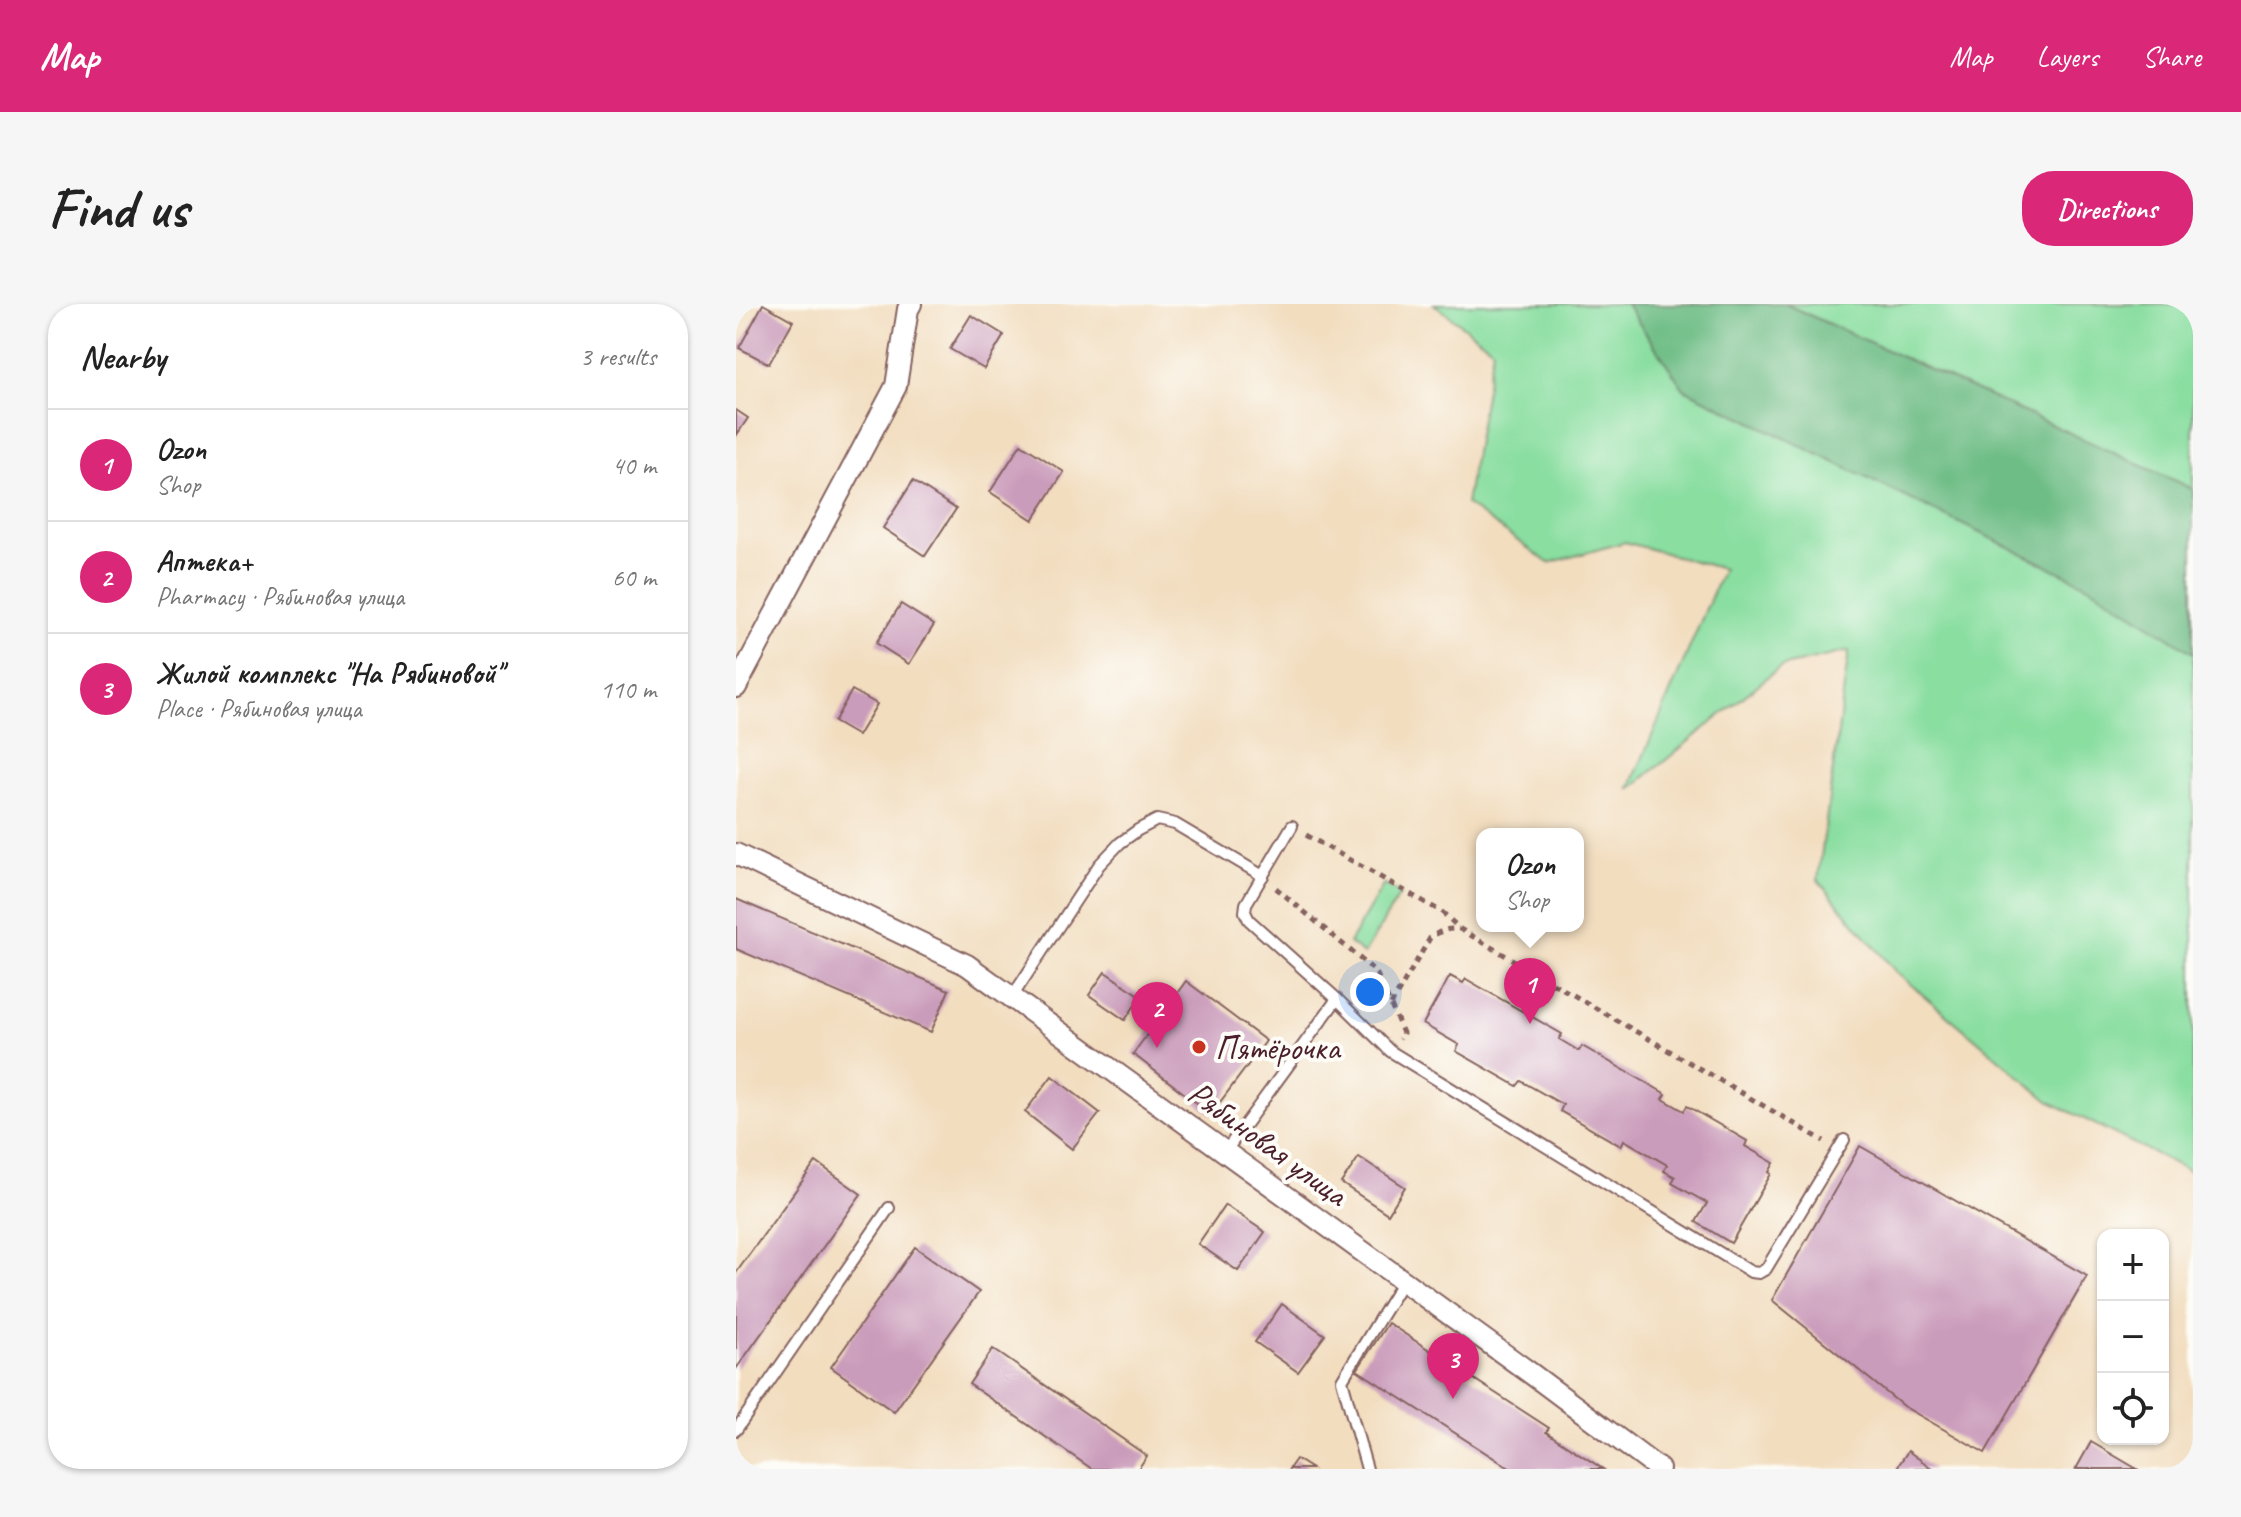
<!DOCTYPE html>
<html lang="en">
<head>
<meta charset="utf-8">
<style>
	body { margin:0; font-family:Caveat,sans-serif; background:#f6f6f6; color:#222 }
	.controls { position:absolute; right:24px; bottom:24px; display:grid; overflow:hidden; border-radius:16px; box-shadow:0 2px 6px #0004 }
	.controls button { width:72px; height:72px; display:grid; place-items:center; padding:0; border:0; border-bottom:2px solid #e0e0e0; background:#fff; color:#222; font:40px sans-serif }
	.you { position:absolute; left:634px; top:688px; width:28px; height:28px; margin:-20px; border:6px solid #fff; border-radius:50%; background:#1a73e8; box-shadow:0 0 0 12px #1a73e833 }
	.badge { display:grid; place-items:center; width:52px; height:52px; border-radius:50%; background:#db2777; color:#fff; font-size:26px; font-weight:700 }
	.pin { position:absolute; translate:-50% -66px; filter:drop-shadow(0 2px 4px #0008) }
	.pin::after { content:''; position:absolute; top:42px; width:28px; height:24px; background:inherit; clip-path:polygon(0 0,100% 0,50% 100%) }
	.popup { position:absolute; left:740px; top:524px; width:108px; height:104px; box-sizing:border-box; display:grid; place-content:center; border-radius:16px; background:#fff; filter:drop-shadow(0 2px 6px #0005); font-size:26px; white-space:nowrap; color:#767676 }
	.popup b { font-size:30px; color:#222 }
	.popup::after { content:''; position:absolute; left:50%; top:100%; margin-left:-16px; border:16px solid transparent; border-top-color:#fff }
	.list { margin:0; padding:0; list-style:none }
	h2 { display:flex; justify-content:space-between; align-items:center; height:104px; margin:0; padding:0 32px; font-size:34px }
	h2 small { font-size:26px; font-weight:400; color:#767676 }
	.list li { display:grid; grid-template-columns:52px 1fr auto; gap:24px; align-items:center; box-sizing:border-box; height:112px; padding:0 32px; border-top:2px solid #e0e0e0 }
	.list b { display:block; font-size:30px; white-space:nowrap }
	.list p { margin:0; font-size:26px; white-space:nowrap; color:#767676 }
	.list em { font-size:26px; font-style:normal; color:#767676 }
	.icon { flex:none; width:44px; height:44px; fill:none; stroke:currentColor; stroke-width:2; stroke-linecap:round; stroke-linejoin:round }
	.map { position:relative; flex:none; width:1457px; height:1165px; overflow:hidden; border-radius:32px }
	header { display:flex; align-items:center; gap:48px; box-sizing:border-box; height:112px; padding:0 40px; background:#db2777; color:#fff }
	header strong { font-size:38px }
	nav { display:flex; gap:44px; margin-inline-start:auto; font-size:28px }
	.intro { display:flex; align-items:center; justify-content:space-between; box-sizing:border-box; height:192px; padding:0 48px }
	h1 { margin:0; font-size:56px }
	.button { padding:20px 36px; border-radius:32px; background:#db2777; color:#fff; font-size:28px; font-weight:700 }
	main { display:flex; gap:48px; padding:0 48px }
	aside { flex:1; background:#fff; border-radius:32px; box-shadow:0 2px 6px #0004 }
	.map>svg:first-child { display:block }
</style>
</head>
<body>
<header>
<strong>Map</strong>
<nav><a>Map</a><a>Layers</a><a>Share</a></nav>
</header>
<div class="intro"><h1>Find us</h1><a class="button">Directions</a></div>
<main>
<aside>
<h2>Nearby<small>3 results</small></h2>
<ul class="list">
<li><span class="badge">1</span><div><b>Ozon</b><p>Shop</p></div><em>40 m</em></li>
<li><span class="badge">2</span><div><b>Аптека+</b><p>Pharmacy · Рябиновая улица</p></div><em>60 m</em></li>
<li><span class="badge">3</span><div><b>Жилой комплекс &quot;На Рябиновой&quot;</b><p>Place · Рябиновая улица</p></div><em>110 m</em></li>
</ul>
</aside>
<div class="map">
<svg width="1457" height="1165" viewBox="0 0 1457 1165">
	<rect width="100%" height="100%" fill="#fdfcf7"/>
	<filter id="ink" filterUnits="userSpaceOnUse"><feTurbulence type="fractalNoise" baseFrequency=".0125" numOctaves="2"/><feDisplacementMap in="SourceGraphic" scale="16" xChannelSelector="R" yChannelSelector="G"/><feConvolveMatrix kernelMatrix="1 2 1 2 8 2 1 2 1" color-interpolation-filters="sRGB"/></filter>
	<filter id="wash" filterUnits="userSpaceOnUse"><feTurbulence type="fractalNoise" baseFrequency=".006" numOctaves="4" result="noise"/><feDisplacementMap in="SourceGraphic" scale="32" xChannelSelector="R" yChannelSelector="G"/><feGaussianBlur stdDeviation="1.8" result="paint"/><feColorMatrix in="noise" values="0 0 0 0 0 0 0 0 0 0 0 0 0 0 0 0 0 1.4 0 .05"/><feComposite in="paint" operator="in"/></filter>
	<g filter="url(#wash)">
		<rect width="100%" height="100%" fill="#f2ddbf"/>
		<!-- green -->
		<g fill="#89dea0" stroke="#6a7e66" stroke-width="2">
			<polygon points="698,0 890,0 948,85 1355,283 1457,349 1457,869 1314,798 1160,668 1082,576 1113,347 1044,363 893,486 987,265 889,238 813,259 730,200 757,45"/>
			<polygon points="1049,0 1457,0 1457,185"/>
			<polygon points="648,580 664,590 628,650 613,639"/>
		</g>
		<!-- forest -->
		<polygon fill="#6ebd86" stroke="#5c6e58" stroke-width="2" points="890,0 1049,0 1457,185 1457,349 1355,283 948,85"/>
		<g id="blocks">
			<!-- building -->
			<g fill="#ca9cbb">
				<polygon points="27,0 57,17 33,60 3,44"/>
				<polygon points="235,11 268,31 248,65 214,45"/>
				<polygon points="0,106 12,114 0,132"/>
				<polygon points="285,140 328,168 297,216 254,188"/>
				<polygon points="177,177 220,205 189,252 147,224"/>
				<polygon points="165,300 198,321 173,360 140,339"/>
				<polygon points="116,386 141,400 122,432 98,418"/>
				<polygon points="0,595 213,686 195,728 0,645"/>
				<polygon points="369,668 405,692 389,716 353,691"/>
				<polygon points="714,672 727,679 730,675 826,730 823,735 843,747 846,742 930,790 927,795 948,807 951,802 1011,837 1009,842 1038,859 1033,868 1035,870 995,939 960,918 971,899 936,879 939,873 928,867 931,861 888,836 885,842 824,807 827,801 785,777 781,782 720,747 723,741 687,720"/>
				<polygon points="450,677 530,737 475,810 397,750"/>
				<polygon points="316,772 364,809 336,845 289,808"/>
				<polygon points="1124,842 1351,972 1249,1149 1167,1102 1036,996"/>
				<polygon points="623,853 669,883 652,910 605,879"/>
				<polygon points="80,858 125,890 0,1065 0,969"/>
				<polygon points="489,901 529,928 502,967 462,940"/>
				<polygon points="179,943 243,988 158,1108 95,1063"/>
				<polygon points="546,1000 589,1031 562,1068 519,1038"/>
				<polygon points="652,1019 813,1124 810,1128 867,1165 775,1165 621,1066"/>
				<polygon points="257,1045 411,1152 402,1165 356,1165 233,1080"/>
				<polygon points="1355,1138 1401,1165 1340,1165"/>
				<polygon points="1172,1147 1197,1165 1160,1165"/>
				<polygon points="560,1155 576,1165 553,1165"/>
			</g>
		</g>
	</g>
	<g filter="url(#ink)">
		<use href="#blocks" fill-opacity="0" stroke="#85625f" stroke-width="2"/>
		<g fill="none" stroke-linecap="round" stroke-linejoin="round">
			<defs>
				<g id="service">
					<polyline points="276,693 363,561 384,539 402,526 421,516 439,520 527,572"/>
					<polyline points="601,695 654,747 1015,968 1023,969 1030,965 1108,836"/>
					<polyline points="489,848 601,695 513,616 509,608 510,600 556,522"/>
					<polyline points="0,1126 153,904"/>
					<polyline points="631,1165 606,1076 667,977"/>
				</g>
				<g id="minor">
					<polyline points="0,383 160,82 172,5 175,0"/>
					<polyline points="0,550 231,661 797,1071 923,1165"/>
				</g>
			</defs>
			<!-- service casing -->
			<use href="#service" stroke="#85625f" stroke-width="14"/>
			<!-- minor casing -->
			<use href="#minor" stroke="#85625f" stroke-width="24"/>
			<!-- path -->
			<g stroke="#85625f" stroke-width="5" stroke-dasharray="6 6" stroke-linecap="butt">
				<polyline points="570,531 706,608 724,625 1088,837"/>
				<polyline points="540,584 640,668 667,729 663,735"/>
				<path d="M 655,701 L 694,634 C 704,627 711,624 723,625"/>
			</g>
			<!-- service -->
			<use href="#service" stroke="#fff" stroke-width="10"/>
			<!-- minor -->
			<use href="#minor" stroke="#fff" stroke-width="20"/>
		</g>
	</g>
	<!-- markers -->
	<circle fill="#c8321e" stroke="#fdfcf7" stroke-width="3" cx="463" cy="743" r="8"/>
	<g text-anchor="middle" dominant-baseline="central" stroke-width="8" stroke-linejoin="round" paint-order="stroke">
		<!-- poi labels -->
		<g font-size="34" fill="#4a1f2b" stroke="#fdfcf7" text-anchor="start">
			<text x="479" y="743">Пятёрочка</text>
		</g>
		<!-- street labels -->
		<g font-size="34" fill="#4a1f2b" stroke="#fdfcf7">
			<text transform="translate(532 839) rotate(36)">Рябиновая улица</text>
		</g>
	</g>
</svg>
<div class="controls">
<button>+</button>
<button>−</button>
<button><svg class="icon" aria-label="locate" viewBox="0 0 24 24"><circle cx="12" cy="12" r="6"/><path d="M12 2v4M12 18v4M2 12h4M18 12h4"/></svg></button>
</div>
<div class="you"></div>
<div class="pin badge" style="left:794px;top:720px">1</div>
<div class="popup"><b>Ozon</b>Shop</div>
<div class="pin badge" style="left:421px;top:744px">2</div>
<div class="pin badge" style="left:717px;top:1095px">3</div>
</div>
</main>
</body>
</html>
